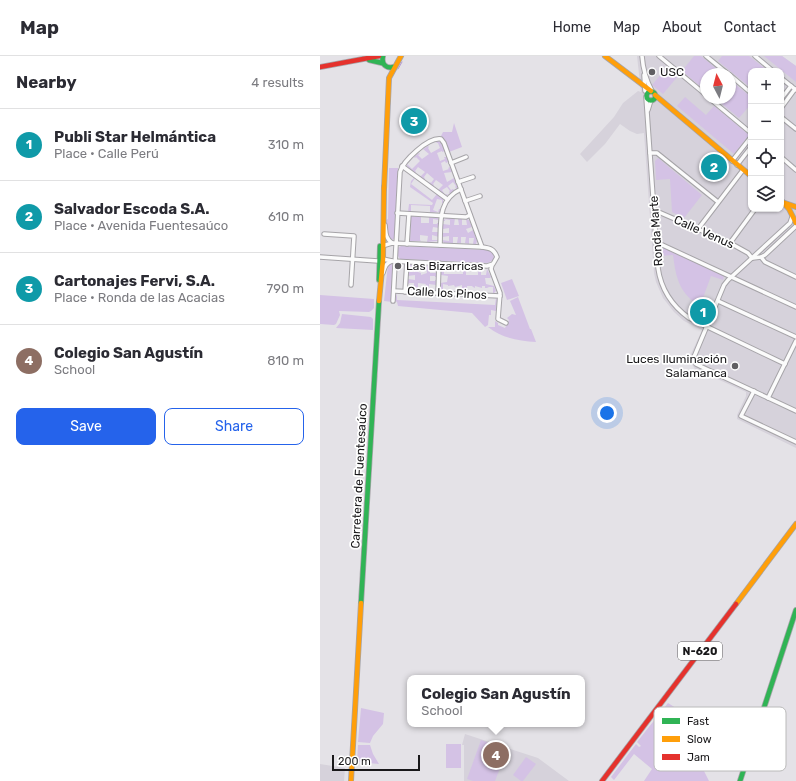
<!DOCTYPE html>
<html lang="en">
<head>
<meta charset="utf-8">
<style>
	body { margin:0; font-family:Rubik,sans-serif; background:#f2f2f3; color:#2b2b33 }
	.controls { position:absolute; right:12px; top:12px; display:grid; overflow:hidden; border-radius:8px; box-shadow:0 1px 3px #0004 }
	.controls button { width:36px; height:36px; display:grid; place-items:center; padding:0; border:0; border-bottom:1px solid #e1e1e2; background:#fff; color:#2b2b33; font:20px sans-serif }
	.compass { position:absolute; left:380px; top:12px; width:36px; height:36px; border-radius:50%; background:#fff; box-shadow:0 1px 3px #0004; rotate:353deg }
	.scale { position:absolute; left:12px; bottom:10px; width:88px; box-sizing:border-box; padding-left:4px; border:2px solid #19181a; border-top:0; font-size:11px; line-height:14px; white-space:nowrap; color:#19181a; -webkit-text-stroke:3px #fff; paint-order:stroke }
	.you { position:absolute; left:287px; top:357px; width:14px; height:14px; margin:-10px; border:3px solid #fff; border-radius:50%; background:#1a73e8; box-shadow:0 0 0 6px #1a73e833 }
	.badge { display:grid; place-items:center; width:26px; height:26px; border-radius:50%; background:#2563eb; color:#fff; font-size:13px; font-weight:700 }
	.pin { position:absolute; translate:-50% -50%; border:2px solid #fff; box-shadow:0 1px 4px #0006 }
	.popup { position:absolute; left:87px; top:619px; width:178px; height:52px; box-sizing:border-box; display:grid; place-content:center; border-radius:8px; background:#fff; filter:drop-shadow(0 1px 3px #0005); font-size:13px; white-space:nowrap; color:#7c7c81 }
	.popup b { font-size:15px; color:#2b2b33 }
	.popup::after { content:''; position:absolute; left:50%; top:100%; margin-left:-8px; border:8px solid transparent; border-top-color:#fff }
	.list { margin:0; padding:0; list-style:none }
	h2 { display:flex; justify-content:space-between; align-items:center; height:52px; margin:0; padding:0 16px; font-size:17px }
	h2 small { font-size:13px; font-weight:400; color:#7c7c81 }
	.list li { display:grid; grid-template-columns:26px 1fr auto; gap:12px; align-items:center; box-sizing:border-box; height:72px; padding:0 16px; border-top:1px solid #e1e1e2 }
	.list b { display:block; font-size:15px; white-space:nowrap }
	.list p { margin:0; font-size:13px; white-space:nowrap; color:#7c7c81 }
	.list em { font-size:13px; font-style:normal; color:#7c7c81 }
	.actions { display:flex; gap:8px; padding:12px 16px }
	.actions a { flex:1; padding:9px 0; border:1px solid #2563eb; border-radius:8px; text-align:center; font-size:14px; color:#2563eb }
	.actions .main { background:#2563eb; color:#fff }
	.icon { flex:none; width:22px; height:22px; fill:none; stroke:currentColor; stroke-width:2; stroke-linecap:round; stroke-linejoin:round }
	.map { position:relative; flex:none; width:476px; height:725px; overflow:hidden }
	header { display:flex; align-items:center; gap:24px; box-sizing:border-box; height:56px; padding:0 20px; background:#fff; border-bottom:1px solid #e1e1e2 }
	header strong { font-size:19px }
	nav { display:flex; gap:22px; margin-inline-start:auto; font-size:14px }
	main { display:flex }
	aside { flex:1; background:#fff }
	.map>svg:first-child { display:block }
</style>
</head>
<body>
<header>
<strong>Map</strong>
<nav><a>Home</a><a>Map</a><a>About</a><a>Contact</a></nav>
</header>
<main>
<aside>
<h2>Nearby<small>4 results</small></h2>
<ul class="list">
<li><span class="badge" style="background:#0f9aa8">1</span><div><b>Publi Star Helmántica</b><p>Place · Calle Perú</p></div><em>310 m</em></li>
<li><span class="badge" style="background:#0f9aa8">2</span><div><b>Salvador Escoda S.A.</b><p>Place · Avenida Fuentesaúco</p></div><em>610 m</em></li>
<li><span class="badge" style="background:#0f9aa8">3</span><div><b>Cartonajes Fervi, S.A.</b><p>Place · Ronda de las Acacias</p></div><em>790 m</em></li>
<li><span class="badge" style="background:#8d6e63">4</span><div><b>Colegio San Agustín</b><p>School</p></div><em>810 m</em></li>
</ul>
<div class="actions"><a class="main">Save</a><a>Share</a></div>
</aside>
<div class="map">
<svg width="476" height="725" viewBox="0 0 476 725">
	<rect width="100%" height="100%" fill="#e4e2e7"/>
	<!-- built -->
	<g fill="#d6d2db" fill-rule="evenodd">
		<path d="M 317,0 L 462,0 L 476,10 L 476,392 L 417,363 L 417,359 L 426,340 L 426,336 L 375,313 L 371,307 L 371,298 L 382,274 L 364,265 L 354,256 L 343,242 L 336,226 L 334,217 L 324,77 L 317,78 L 310,75 L 300,68 L 285,88 L 267,106 L 260,98 L 294,61 L 303,47 L 318,35 L 321,36 ZM 431,15 L 461,15 L 461,153 L 431,153 ZM 386,18 L 410,18 L 410,42 L 386,42 Z"/>
		<polygon points="145,678 218,702 249,725 144,725 144,689 142,689"/>
		<polygon points="0,708 25,712 24,725 0,725"/>
	</g>
	<!-- green -->
	<g fill="#d4c2e5">
		<polygon points="374,0 381,0 403,18 386,18 386,35 362,15"/>
		<polygon points="402,0 429,0 448,15 431,15 431,32 398,5"/>
		<polygon points="444,0 462,0 476,10 476,26"/>
		<polygon points="347,11 358,20 343,38 332,29"/>
		<polygon points="410,24 431,41 431,48 419,62 395,42 410,42"/>
		<polygon points="365,41 386,59 394,50 429,79 414,98 357,50"/>
		<polygon points="134,67 142,91 129,96 125,85 121,80 123,76 132,76"/>
		<polygon points="115,85 118,85 121,86 125,95 122,96 122,95 117,97 120,105 125,103 124,101 127,101 128,106 126,107 125,105 121,107 123,115 129,113 128,112 130,111 132,116 124,117 127,126 134,122 137,130 137,133 135,131 136,130 133,126 128,130 131,134 133,133 134,134 130,138 129,136 130,135 127,131 122,134 125,139 127,138 128,139 125,139 118,134 123,129 116,124 113,128 114,129 113,131 109,127 110,126 111,127 114,123 107,117 104,121 105,123 104,124 100,121 105,116 98,111 95,115 96,116 95,118 87,110 87,108 92,113 100,105 96,101 95,102 94,101 99,97 100,98 98,99 102,103 109,98 103,93 108,90 109,91 108,92 111,97 120,92 118,87 117,87"/>
		<polygon points="338,102 382,139 364,162 352,156 350,123 336,124 335,105"/>
		<polygon points="69,112 78,112 75,182 72,184 68,180 66,164 68,163"/>
		<polygon points="94,122 95,122 91,128 112,144 117,138 123,143 123,147 122,147 122,144 117,143 113,154 118,156 119,153 121,153 120,156 110,157 110,150 91,149 91,156 88,156 89,148 112,149 113,147 90,131 91,125"/>
		<polygon points="91,160 101,161 101,167 109,167 109,161 118,162 119,164 113,163 113,168 117,168 117,167 119,167 119,172 113,171 112,176 119,176 119,181 112,179 112,184 118,184 117,185 107,186 108,180 100,179 100,184 101,185 90,185"/>
		<polygon points="126,162 135,162 134,169 139,169 138,163 142,163 142,169 147,169 146,163 149,164 152,171 146,173 148,177 153,174 157,185 156,188 153,188 154,182 149,182 149,188 145,187 146,181 141,181 141,187 137,187 138,181 133,181 133,187 124,187 122,184 129,185 129,180 123,181 123,177 129,177 129,172 123,173 123,168 130,169 130,164 125,163 125,165 123,165"/>
		<polygon points="81,190 168,194 172,196 174,201 173,204 168,207 80,203 78,200 78,192"/>
		<path d="M 343,192 L 404,220 L 403,224 L 391,220 L 380,250 C 359,237 356,222 353,199 L 341,200 L 341,195 Z"/>
		<polygon points="71,207 73,209 72,246 64,245 68,208"/>
		<polygon points="88,209 100,209 99,211 98,216 101,217 101,219 107,217 106,210 116,211 117,213 115,211 110,211 110,217 115,217 117,216 117,221 115,221 115,220 110,220 110,225 115,225 115,224 117,224 116,229 109,228 109,233 114,234 116,232 115,234 104,234 106,228 98,227 98,232 99,233 99,234 87,234 87,231 89,231 89,233 94,233 94,227 89,227 89,228 87,228 88,223 95,224 95,219 88,220 88,214 90,216 95,216 95,210 90,210 90,212 88,212"/>
		<polygon points="124,210 124,218 143,218 143,213 146,213 146,219 158,219 158,214 161,214 161,219 166,219 167,213 171,221 170,222 165,222 166,228 174,230 176,235 173,238 173,231 169,231 167,232 165,232 165,230 162,230 162,232 155,230 155,232 153,231 152,230 147,230 147,233 142,233 142,229 135,231 134,229 128,230 128,229 123,228 123,235 120,233 120,227 127,226 128,220 121,219 121,213"/>
		<polygon points="192,223 199,240 187,244 181,227"/>
		<polygon points="77,237 77,244 175,249 176,242 177,244 176,255 171,254 171,259 169,259 168,269 165,271 152,257 78,250 77,246 75,245"/>
		<polygon points="0,239 54,243 54,252 51,255 49,256 19,255 20,259 16,268 14,269 0,268"/>
		<path d="M 198,241 L 210,273 L 211,273 L 216,286 C 198,285 182,282 168,271 L 175,271 L 175,265 L 178,267 L 178,269 L 185,272 L 189,264 L 187,262 L 192,258 L 196,259 L 190,245 Z"/>
		<polygon points="22,258 51,261 53,263 53,274 16,272 20,267"/>
		<polygon points="348,647 356,652 377,701 389,725 324,725 332,713 314,698 294,724 291,721 316,688 319,691 321,690 317,686"/>
		<polygon points="41,652 64,657 63,668 53,680 50,687 38,686"/>
		<polygon points="161,684 187,694 175,725 153,725 147,723"/>
		<rect x="126" y="688" width="15" height="24"/>
		<polygon points="38,689 50,689 53,698 59,708 37,706"/>
		<polygon points="206,701 216,708 203,725 201,725 193,719"/>
	</g>
	<g fill="none" stroke-linecap="round" stroke-linejoin="round">
		<!-- stream -->
		<polyline stroke="#b698d1" stroke-width="1" points="78,13 82,6"/>
		<defs>
			<g id="street">
				<path d="M 322,0 C 323,13 326,24 332,35"/>
				<polyline points="339,0 386,39"/>
				<polyline points="386,0 408,18"/>
				<polyline points="435,0 453,15"/>
				<polyline points="324,19 325,35"/>
				<polyline points="410,19 431,37"/>
				<polyline points="461,22 476,34"/>
				<path d="M 326,41 L 338,212 C 341,233 351,249 369,262 L 465,308"/>
				<polyline points="389,42 431,77"/>
				<polyline points="461,43 471,30"/>
				<polyline points="461,52 475,33"/>
				<polyline points="328,54 331,44"/>
				<polyline points="461,61 476,73"/>
				<polyline points="330,97 337,97 398,146"/>
				<polyline points="461,101 476,114"/>
				<polyline points="412,105 431,81"/>
				<polyline points="131,107 146,101"/>
				<polyline points="417,109 431,91"/>
				<polyline points="82,110 127,143"/>
				<polyline points="138,126 153,121"/>
				<polyline points="145,145 160,140"/>
				<polyline points="334,154 410,187 428,197 432,202"/>
				<polyline points="77,157 146,161 150,159"/>
				<polyline points="472,161 470,167 408,224 404,229 374,301 376,308 382,311 476,355"/>
				<path d="M 65,169 C 66,176 65,182 72,187"/>
				<polyline points="378,173 423,114"/>
				<polyline points="4,178 34,180 31,229"/>
				<polyline points="336,186 476,251"/>
				<polyline points="410,187 435,153"/>
				<polyline points="87,188 89,158"/>
				<path d="M 120,189 C 121,168 117,144 141,133"/>
				<path d="M 0,201 L 58,205 L 63,203 L 72,205 L 167,210 L 173,208 L 177,201 C 174,193 170,192 162,191 L 72,187 L 62,190"/>
				<polyline points="441,201 445,206 476,221"/>
				<polyline points="433,202 441,201 445,199 476,170"/>
				<polyline points="172,209 171,213 180,237 178,263 186,267"/>
				<path d="M 63,217 C 65,211 65,208 72,205"/>
				<polyline points="74,235 180,240"/>
				<polyline points="85,236 87,206"/>
				<polyline points="118,237 119,207"/>
				<path d="M 73,245 L 80,116 C 83,105 108,81 121,83 L 124,87 L 162,191"/>
				<polyline points="398,245 476,281"/>
				<polyline points="434,335 421,360 476,386"/>
				<polyline points="448,342 476,285"/>
			</g>
			<g id="fast">
				<path d="M 63,0 C 61,8 66,13 74,11"/>
				<polyline points="49,4 62,7"/>
				<circle cx="331" cy="40" r="4.5"/>
				<polyline points="59,224 60,190"/>
				<polyline points="41,547 59,245"/>
				<polyline points="420,725 476,554"/>
			</g>
			<g id="slow">
				<polyline points="285,0 331,35"/>
				<polyline points="335,39 431,120"/>
				<polyline points="64,133 69,22 81,0"/>
				<polyline points="461,144 469,153 476,167"/>
				<polyline points="465,147 476,151"/>
				<polyline points="59,245 63,203 64,131"/>
				<polyline points="416,548 476,468"/>
				<polyline points="31,725 41,547"/>
			</g>
			<g id="jam">
				<polyline points="0,11 59,0"/>
				<polyline points="282,725 416,548"/>
			</g>
		</defs>
		<!-- street casing -->
		<use href="#street" stroke="#a6a4a8" stroke-width="5.5"/>
		<!-- fast casing -->
		<use href="#fast" stroke="#a6a4a8" stroke-width="6"/>
		<!-- slow casing -->
		<use href="#slow" stroke="#a6a4a8" stroke-width="6"/>
		<!-- jam casing -->
		<use href="#jam" stroke="#a6a4a8" stroke-width="6"/>
		<!-- street -->
		<use href="#street" stroke="#fbfbfb" stroke-width="3.5"/>
		<!-- fast -->
		<use href="#fast" stroke="#30b455" stroke-width="4.5"/>
		<!-- slow -->
		<use href="#slow" stroke="#ff9f0a" stroke-width="4.5"/>
		<!-- jam -->
		<use href="#jam" stroke="#e5322d" stroke-width="4.5"/>
	</g>
	<!-- markers -->
	<g fill="#605f62" stroke="#fff" stroke-width="1.5">
		<circle cx="332" cy="16" r="4"/>
		<circle cx="78" cy="210" r="4"/>
		<circle cx="415" cy="310" r="4"/>
	</g>
	<g text-anchor="middle" dominant-baseline="central" stroke-width="3.5" stroke-linejoin="round" paint-order="stroke">
		<!-- shield labels -->
		<rect fill="#fff" stroke="#5e5d5f" stroke-width="1" x="358" y="586" width="44" height="18" rx="3"/>
		<g font-size="11" font-weight="bold" fill="#19181a">
			<text x="380" y="595">N-620</text>
		</g>
		<!-- poi labels -->
		<g font-size="12" fill="#19181a" stroke="#fff" text-anchor="start">
			<text x="340" y="16">USC</text>
			<text x="86" y="210">Las Bizarricas</text>
			<text x="407" y="303" text-anchor="end">Luces Iluminación<tspan x="407" dy="14">Salamanca</tspan></text>
		</g>
		<!-- street labels -->
		<g font-size="12" fill="#19181a" stroke="#fff">
			<text transform="translate(336 175) rotate(-94)">Ronda Marte</text>
			<text transform="translate(384 176) rotate(24)">Calle Venus</text>
			<text transform="translate(127 237) rotate(3)">Calle los Pinos</text>
			<text transform="translate(39 420) rotate(-87)">Carretera de Fuentesaúco</text>
		</g>
	</g>
	<!-- legend -->
	<rect x="334" y="651" width="132" height="64" rx="6" fill="#fff" stroke="#bababa" stroke-width="1"/>
	<rect x="342" y="662" width="18" height="6" fill="#30b455"/>
	<rect x="342" y="680" width="18" height="6" fill="#ff9f0a"/>
	<rect x="342" y="698" width="18" height="6" fill="#e5322d"/>
	<g font-size="11" fill="#19181a">
		<text x="367" y="669">Fast</text>
		<text x="367" y="687">Slow</text>
		<text x="367" y="705">Jam</text>
	</g>
</svg>
<div class="controls">
<button>+</button>
<button>−</button>
<button><svg class="icon" aria-label="locate" viewBox="0 0 24 24"><circle cx="12" cy="12" r="6"/><path d="M12 2v4M12 18v4M2 12h4M18 12h4"/></svg></button>
<button><svg class="icon" aria-label="layers" viewBox="0 0 24 24"><path d="M12 4l9 5-9 5-9-5zM3 14l9 5 9-5"/></svg></button>
</div>
<svg class="compass" viewBox="-18 -18 36 36"><path d="M0-13l5 13h-10z" fill="#e53935"/><path d="M0 13l5-13h-10z" fill="#7c7c81"/></svg>
<div class="scale">200 m</div>
<div class="you"></div>
<div class="pin badge" style="left:383px;top:256px;background:#0f9aa8">1</div>
<div class="pin badge" style="left:394px;top:111px;background:#0f9aa8">2</div>
<div class="pin badge" style="left:94px;top:65px;background:#0f9aa8">3</div>
<div class="pin badge" style="left:176px;top:699px;background:#8d6e63">4</div>
<div class="popup"><b>Colegio San Agustín</b>School</div>
</div>
</main>
</body>
</html>
